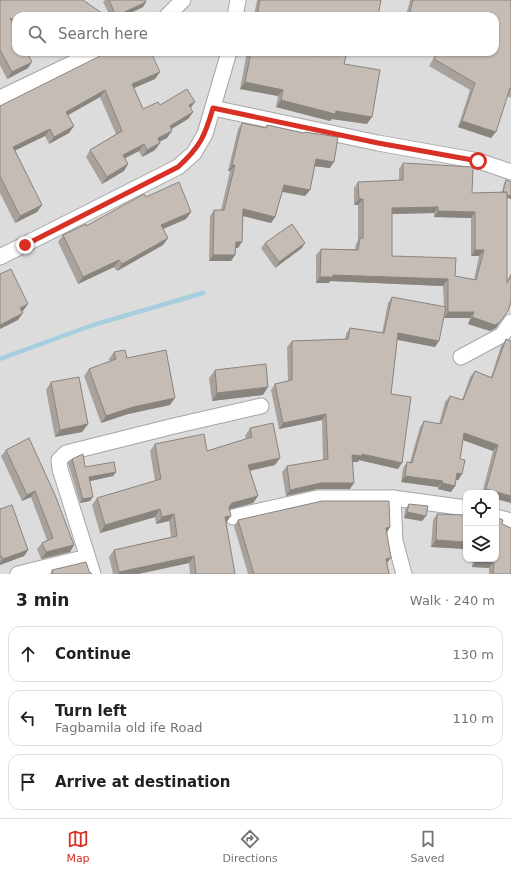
<!DOCTYPE html>
<html lang="en">
<head>
<meta charset="utf-8">
<style>
	body { margin:0; font-family:"DejaVu Sans",sans-serif; background:#f2f2f2; color:#202124 }
	.controls { position:absolute; right:12px; bottom:12px; display:grid; overflow:hidden; border-radius:8px; box-shadow:0 1px 3px #0004 }
	.controls button { width:36px; height:36px; display:grid; place-items:center; padding:0; border:0; border-bottom:1px solid #e0e0e0; background:#fff; color:#202124; font:20px sans-serif }
	.stop { position:absolute; width:12px; height:12px; margin:-9px; border:3px solid #d93025; border-radius:50%; background:#fff }
	.stop.end { background:#d93025; border-color:#fff; box-shadow:0 1px 4px #0008 }
	.list { margin:0; padding:0; list-style:none }
	h2 { display:flex; justify-content:space-between; align-items:center; height:52px; margin:0; padding:0 16px; font-size:17px }
	h2 small { font-size:13px; font-weight:400; color:#757577 }
	.list li { display:grid; grid-template-columns:26px 1fr auto; gap:12px; align-items:center; box-sizing:border-box; height:56px; margin:0 8px 8px; padding:0 8px; border:1px solid #e0e0e0; border-radius:12px }
	.list b { display:block; font-size:15px; white-space:nowrap }
	.list p { margin:0; font-size:13px; white-space:nowrap; color:#757577 }
	.list em { font-size:13px; font-style:normal; color:#757577 }
	.icon { flex:none; width:22px; height:22px; fill:none; stroke:currentColor; stroke-width:2; stroke-linecap:round; stroke-linejoin:round }
	.map { position:relative; flex:none; width:511px; height:574px; overflow:hidden }
	.search { position:absolute; background:#fff; box-shadow:0 1px 3px #0004; left:12px; right:12px; top:12px; height:44px; display:flex; align-items:center; gap:10px; box-sizing:border-box; padding:0 14px; border-radius:12px; color:#757577; font-size:15px }
	.sheet { height:244px; background:#fff }
	nav { display:flex; justify-content:space-around; align-items:center; box-sizing:border-box; height:56px; border-top:1px solid #e0e0e0; background:#fff; font-size:11px; color:#757577 }
	nav a { display:grid; justify-items:center; gap:2px }
	nav .on { color:#d93025 }
	.map>svg:first-child { display:block }
</style>
</head>
<body>
<div class="map">
<svg width="511" height="574" viewBox="0 0 511 574">
	<rect width="100%" height="100%" fill="#f0ede6"/>
	<!-- residential -->
	<path fill="#dddcdc" fill-rule="evenodd" d="M 0,0 L 511,0 L 511,574 L 0,574 ZM 16,16 L 495,16 L 495,52 L 16,52 ZM 466,493 L 496,493 L 496,559 L 466,559 Z"/>
	<g fill="none" stroke-linecap="round" stroke-linejoin="round">
		<!-- stream -->
		<polyline stroke="#a6cede" stroke-width="4.5" points="0,359 93,325 203,293"/>
		<defs>
			<g id="minor">
				<polyline points="167,16 183,0"/>
				<polyline points="235,16 238,0"/>
				<polyline points="0,98 96,52"/>
				<polyline points="213,108 378,143 479,161 511,172"/>
				<polyline points="0,257 178,167 194,153 205,134 229,52"/>
				<polyline points="461,357 502,335 511,322"/>
				<polyline points="393,498 395,541 404,574"/>
				<polyline points="233,517 317,498 393,498 466,508"/>
				<polyline points="496,517 511,521"/>
				<polyline points="18,574 87,557"/>
				<polyline points="93,574 60,469 59,460 66,453 174,426 261,406"/>
			</g>
		</defs>
		<!-- minor casing -->
		<use href="#minor" stroke="#a6a6a6" stroke-width="17"/>
		<!-- minor -->
		<use href="#minor" stroke="#fff" stroke-width="15"/>
	</g>
	<!-- wall -->
	<g fill="#a9a29c" fill-rule="evenodd">
		<polygon points="0,0 16,16 16,30 28,68 7,79 0,65"/>
		<polygon points="105,0 145,0 146,2 143,7 124,16 110,16 103,2"/>
		<polygon points="257,0 381,0 378,16 254,16"/>
		<polygon points="410,0 511,0 511,98 507,96 491,138 458,127 470,90 429,66 437,52 495,52 495,16 406,16"/>
		<polygon points="247,52 295,52 312,56 313,52 347,52 344,64 367,124 332,119 330,121 276,107 278,96 240,89"/>
		<polygon points="155,79 134,88 143,109 160,105 190,108 193,112 188,119 171,129 167,138 159,142 160,143 155,150 142,157 139,151 125,158 128,164 124,171 102,184 86,157 90,150 116,134 100,97 68,115 74,126 69,133 49,144 45,136 15,150 42,205 37,212 15,223 0,193 0,106"/>
		<polygon points="242,123 265,128 267,125 303,133 305,132 330,168 315,166 310,190 305,196 282,192 275,217 271,223 243,216 238,248 236,248 235,255 231,261 209,261 210,216 214,210 221,210 230,171 228,171 238,129"/>
		<path d="M 403,163 L 472,193 L 502,192 L 504,183 L 506,180 L 507,198 L 507,281 L 511,273 L 511,306 L 510,305 L 496,328 L 490,331 L 468,324 L 470,318 L 444,318 L 435,347 L 397,340 L 391,394 L 398,469 L 359,460 L 358,462 L 352,462 L 350,489 L 317,489 L 286,496 L 282,472 L 287,466 L 323,460 L 322,420 L 279,429 L 271,390 L 275,384 L 288,381 L 287,347 L 292,341 L 345,339 L 346,334 L 350,328 L 382,333 L 388,303 L 392,297 L 444,307 L 443,286 L 330,281 L 329,283 L 316,283 L 316,255 L 321,249 L 355,249 L 356,244 L 358,240 L 358,205 L 354,205 L 354,188 L 358,182 L 399,180 L 399,169 ZM 434,213 L 434,217 L 471,218 L 471,256 L 479,256 L 474,280 L 455,276 L 392,256 L 392,214 Z"/>
		<polygon points="146,197 191,212 186,219 163,229 168,238 163,245 117,271 114,267 78,284 58,242 63,235 86,226"/>
		<polygon points="265,243 302,248 275,268 261,248"/>
		<polygon points="506,339 496,493 482,493 493,451 463,440 460,459 462,474 458,480 456,480 455,486 451,492 438,489 438,487 401,482 403,468 407,462 410,462 420,427 424,421 439,424 445,402 450,396 462,400 470,377 475,371 491,377 501,346"/>
		<polygon points="114,352 127,358 170,405 128,414 101,423 84,376 89,369 110,361 109,359"/>
		<polygon points="215,370 263,395 212,401 209,378"/>
		<polygon points="51,382 88,424 82,432 55,437 46,390"/>
		<polygon points="250,428 275,465 250,471 258,496 253,503 230,509 226,523 235,574 190,574 189,563 138,574 113,574 109,557 114,550 171,537 169,521 156,524 155,517 100,533 92,505 97,498 155,481 150,451 155,444 207,451 246,439 245,436"/>
		<polygon points="6,450 74,545 70,552 41,559 37,549 42,543 47,540 31,497 22,501 1,456"/>
		<polygon points="72,459 85,467 116,472 113,476 90,481 90,501 80,503 68,463"/>
		<polygon points="409,504 426,516 422,521 404,518 405,509"/>
		<polygon points="0,509 28,550 24,556 0,565"/>
		<polygon points="437,514 466,515 466,549 431,547 433,520"/>
		<polygon points="238,520 390,527 386,533 387,563 389,574 248,574 234,526"/>
		<polygon points="502,524 511,574 489,574 489,568 472,567 473,559 496,559"/>
		<polygon points="52,570 89,571 92,574 50,574"/>
	</g>
	<!-- shaded-wall -->
	<g fill="#8a847f">
		<polygon points="146,2 143,7 124,16 116,16"/>
		<polygon points="32,62 28,68 7,79 12,72"/>
		<polygon points="160,72 155,79 127,91 132,84"/>
		<polygon points="245,82 283,90 278,96 240,89"/>
		<polygon points="105,90 100,97 61,119 66,112"/>
		<polygon points="281,100 336,111 372,117 367,124 332,119 330,121 276,107"/>
		<polygon points="195,102 190,109 189,105"/>
		<polygon points="193,112 188,119 165,133 170,126"/>
		<polygon points="462,121 496,132 491,138 458,127"/>
		<polygon points="74,126 69,133 49,144 54,137"/>
		<polygon points="50,129 45,136 8,154 13,147"/>
		<polygon points="172,131 167,138 153,145 158,138"/>
		<polygon points="160,143 155,150 142,157 147,150"/>
		<polygon points="144,144 139,151 118,162 123,155"/>
		<polygon points="316,159 334,162 330,168 312,166"/>
		<polygon points="128,164 124,171 102,184 107,177"/>
		<polygon points="232,165 235,165 230,171 228,171"/>
		<polygon points="284,185 310,190 305,196 279,191"/>
		<polygon points="502,193 511,196 511,199 501,196"/>
		<polygon points="359,199 363,199 358,205 354,205"/>
		<polygon points="42,205 37,212 15,223 20,216"/>
		<polygon points="438,207 434,213 388,214 392,208"/>
		<polygon points="243,209 275,217 271,223 239,215"/>
		<polygon points="438,211 475,212 471,218 434,217"/>
		<polygon points="191,212 186,219 156,232 161,225"/>
		<polygon points="168,238 163,245 117,271 122,264"/>
		<polygon points="236,242 242,242 238,248 231,248"/>
		<polygon points="305,243 302,248 275,268 279,262"/>
		<polygon points="475,250 484,250 479,256 471,256"/>
		<polygon points="213,255 235,255 231,261 209,261"/>
		<polygon points="119,260 114,267 78,284 83,277"/>
		<polygon points="333,275 448,279 443,286 330,281 329,283 316,283 320,277"/>
		<polygon points="28,304 23,311 16,315 20,308"/>
		<polygon points="448,312 474,312 470,318 444,318"/>
		<polygon points="23,313 18,320 0,329 0,325"/>
		<polygon points="472,317 500,322 496,328 490,331 468,324"/>
		<polygon points="398,333 439,341 435,347 394,339"/>
		<polygon points="268,387 263,395 212,401 217,393"/>
		<polygon points="175,398 170,405 128,414 101,423 106,416 133,407"/>
		<polygon points="326,414 322,420 279,429 283,423"/>
		<polygon points="88,424 82,432 55,437 60,430"/>
		<polygon points="464,433 498,445 493,451 460,439"/>
		<polygon points="362,454 402,463 398,469 359,460 358,462 348,462 352,455"/>
		<polygon points="280,458 275,465 243,472 248,465"/>
		<polygon points="116,472 113,476 86,482 89,477"/>
		<polygon points="457,473 462,474 458,480 453,480"/>
		<polygon points="405,476 443,481 438,487 401,482"/>
		<polygon points="321,483 354,483 350,489 317,489 286,496 290,490"/>
		<polygon points="442,483 455,486 451,492 438,489"/>
		<polygon points="486,489 511,496 511,503 496,499 496,493 483,493"/>
		<polygon points="35,491 31,497 22,501 27,495"/>
		<polygon points="258,496 253,503 227,510 232,503"/>
		<polygon points="93,497 90,501 80,503 83,499"/>
		<polygon points="160,509 155,517 100,533 105,525"/>
		<polygon points="407,512 426,516 422,521 404,518"/>
		<polygon points="174,514 169,521 156,524 162,517"/>
		<polygon points="231,516 226,523 219,525 225,517"/>
		<polygon points="390,527 386,534 386,528"/>
		<polygon points="436,540 466,542 466,549 431,547"/>
		<polygon points="74,545 70,552 41,559 46,552"/>
		<polygon points="28,550 24,556 0,565 0,563 3,559"/>
		<polygon points="194,556 189,563 138,574 118,574 119,572"/>
		<polygon points="391,558 386,564 386,559"/>
		<polygon points="477,560 494,561 489,568 472,567"/>
	</g>
	<!-- building -->
	<g fill="#c5bcb5" stroke="#8a847f" fill-rule="evenodd">
		<polygon points="0,0 83,0 106,16 16,16 16,21 10,18 16,30 16,52 27,52 32,62 12,72 0,50"/>
		<polygon points="109,0 145,0 146,2 116,16"/>
		<polygon points="260,0 381,0 378,16 257,16"/>
		<polygon points="413,0 511,0 511,89 510,88 496,132 462,121 475,83 434,59 438,52 495,52 495,16 409,16"/>
		<polygon points="108,52 151,52 160,72 132,84 143,109 158,102 160,105 187,89 195,102 189,105 193,112 170,126 172,131 158,138 160,143 147,150 144,144 123,155 128,164 107,177 90,150 122,131 105,90 66,112 74,126 54,137 50,129 13,147 42,205 20,216 0,176 0,106"/>
		<polygon points="251,52 295,52 315,56 316,52 347,52 344,64 380,70 372,117 336,111 335,114 281,100 283,90 245,82"/>
		<polygon points="242,123 266,128 267,125 304,133 305,132 338,137 334,162 316,159 310,190 284,185 275,217 243,209 242,242 236,242 235,255 213,255 214,210 224,210 235,165 232,165"/>
		<path d="M 403,163 L 473,167 L 472,193 L 507,192 L 507,283 L 511,276 L 511,301 L 508,311 L 500,322 L 495,325 L 472,317 L 474,312 L 448,312 L 448,279 L 333,275 L 333,277 L 320,277 L 321,249 L 358,250 L 360,238 L 363,238 L 363,199 L 359,199 L 358,182 L 403,180 ZM 438,207 L 438,211 L 475,212 L 475,250 L 484,250 L 476,280 L 455,276 L 456,258 L 392,256 L 392,208 Z"/>
		<polygon points="506,180 511,182 511,196 507,195 507,192 503,192"/>
		<polygon points="179,182 191,212 161,225 168,238 122,264 119,260 83,277 63,235 86,224 86,226 144,194 146,197"/>
		<polygon points="292,224 305,243 279,262 265,243"/>
		<polygon points="11,269 28,304 20,308 23,313 0,325 0,274"/>
		<polygon points="392,297 446,307 439,341 398,333 391,394 411,397 402,463 362,454 362,456 352,455 354,483 321,483 290,490 287,466 328,459 326,414 283,423 275,384 292,380 292,341 348,339 350,328 384,333"/>
		<polygon points="506,339 511,341 511,496 486,489 498,445 464,433 460,459 465,460 462,474 457,473 455,486 442,483 443,481 405,476 407,462 412,463 424,421 441,424 450,396 463,400 475,371 492,378"/>
		<polygon points="125,350 127,358 166,350 175,398 133,407 106,416 89,369 116,359 114,352"/>
		<polygon points="266,364 268,387 217,393 215,370"/>
		<polygon points="79,377 88,424 60,430 51,382"/>
		<polygon points="273,423 280,458 248,465 258,496 232,503 229,507 231,516 225,517 235,574 196,574 194,556 119,572 114,550 177,536 174,514 162,517 160,509 105,525 97,498 161,479 155,444 204,434 207,451 252,437 250,428"/>
		<polygon points="29,438 55,495 74,545 46,552 42,543 53,538 35,491 27,495 6,450"/>
		<polygon points="83,454 85,467 114,462 116,472 89,477 93,497 83,499 72,459"/>
		<polygon points="322,501 389,501 390,527 386,528 391,558 386,559 389,574 254,574 238,520"/>
		<polygon points="409,504 428,506 426,516 407,512"/>
		<polygon points="12,505 28,550 3,559 1,556 0,557 0,509"/>
		<polygon points="437,514 466,515 466,542 436,540"/>
		<polygon points="496,517 503,520 502,524 511,528 511,574 493,574 494,561 477,560 477,559 496,559"/>
		<polygon points="86,562 89,571 92,574 53,574 52,570"/>
	</g>
	<g fill="none" stroke-linecap="round" stroke-linejoin="round">
		<!-- route -->
		<path stroke="#d93025" stroke-width="5" d="M 25,245 L 178,167 C 200,147 205,136 213,108 L 378,143 L 478,161"/>
	</g>
</svg>
<div class="controls">
<button><svg class="icon" aria-label="locate" viewBox="0 0 24 24"><circle cx="12" cy="12" r="6"/><path d="M12 2v4M12 18v4M2 12h4M18 12h4"/></svg></button>
<button><svg class="icon" aria-label="layers" viewBox="0 0 24 24"><path d="M12 4l9 5-9 5-9-5zM3 14l9 5 9-5"/></svg></button>
</div>
<div class="stop" style="left:478px;top:161px"></div>
<div class="stop end" style="left:25px;top:245px"></div>
<div class="search"><svg class="icon" aria-label="search" viewBox="0 0 24 24"><circle cx="10" cy="10" r="6"/><path d="M15 15l6 6"/></svg>Search here</div>
</div>
<section class="sheet">
<h2>3 min<small>Walk · 240 m</small></h2>
<ul class="list">
<li><svg class="icon" aria-label="ahead" viewBox="0 0 24 24"><path d="M12 20V5M6 11l6-6 6 6"/></svg><div><b>Continue</b></div><em>130 m</em></li>
<li><svg class="icon" aria-label="left" viewBox="0 0 24 24"><path d="M17 20v-9H6M10 6l-5 5 5 5"/></svg><div><b>Turn left</b><p>Fagbamila old ife Road</p></div><em>110 m</em></li>
<li><svg class="icon" aria-label="arrive" viewBox="0 0 24 24"><path d="M6 21V4h12l-3 4 3 4H6"/></svg><div><b>Arrive at destination</b></div></li>
</ul>
</section>
<nav>
<a class="on"><svg class="icon" aria-label="map" viewBox="0 0 24 24"><path d="M3 6l6-2 6 2 6-2v14l-6 2-6-2-6 2zM9 4v14M15 6v14"/></svg>Map</a>
<a><svg class="icon" aria-label="directions" viewBox="0 0 24 24"><path d="M12 3l9 9-9 9-9-9zM9 14v-3h6M13 9l2 2-2 2"/></svg>Directions</a>
<a><svg class="icon" aria-label="saved" viewBox="0 0 24 24"><path d="M7 4h10v16l-5-4-5 4z"/></svg>Saved</a>
</nav>
</body>
</html>
